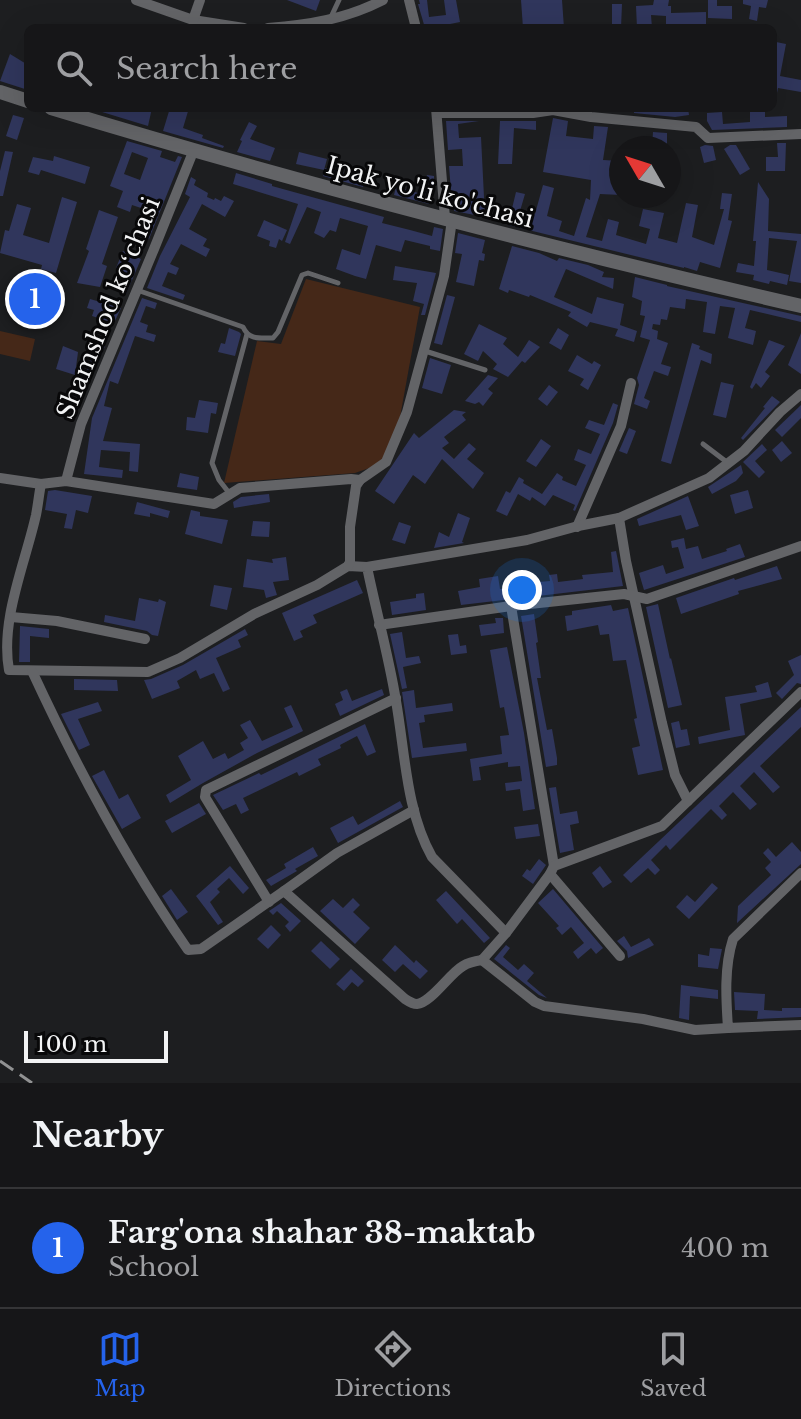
<!DOCTYPE html>
<html lang="en">
<head>
<meta charset="utf-8">
<style>
	body { margin:0; font-family:"Libre Baskerville",serif; background:#232325; color:#f1f3f6 }
	.compass { position:absolute; left:609px; top:136px; width:72px; height:72px; border-radius:50%; background:#161618; box-shadow:0 8px 32px #0002; rotate:309deg }
	.scale { position:absolute; left:24px; bottom:20px; width:144px; box-sizing:border-box; padding-left:8px; border:4px solid #f2f3f4; border-top:0; font-size:22px; line-height:28px; white-space:nowrap; color:#f2f3f4; -webkit-text-stroke:6px #080809; paint-order:stroke }
	.you { position:absolute; left:522px; top:590px; width:28px; height:28px; margin:-20px; border:6px solid #fff; border-radius:50%; background:#1a73e8; box-shadow:0 0 0 12px #1a73e833 }
	.badge { display:grid; place-items:center; width:52px; height:52px; border-radius:50%; background:#2563eb; color:#fff; font-size:26px; font-weight:700 }
	.pin { position:absolute; translate:-50% -50%; border:4px solid #fff; box-shadow:0 2px 8px #0006 }
	.list { margin:0; padding:0; list-style:none }
	h2 { display:flex; justify-content:space-between; align-items:center; height:104px; margin:0; padding:0 32px; font-size:34px }
	h2 small { font-size:26px; font-weight:400; color:#9e9fa2 }
	.list li { display:grid; grid-template-columns:52px 1fr auto; gap:24px; align-items:center; box-sizing:border-box; height:120px; padding:0 32px; border-top:2px solid #353537 }
	.list b { display:block; font-size:30px; white-space:nowrap }
	.list p { margin:0; font-size:26px; white-space:nowrap; color:#9e9fa2 }
	.list em { font-size:26px; font-style:normal; color:#9e9fa2 }
	.icon { flex:none; width:44px; height:44px; fill:none; stroke:currentColor; stroke-width:2; stroke-linecap:round; stroke-linejoin:round }
	.map { position:relative; flex:none; width:801px; height:1083px; overflow:hidden }
	.search { position:absolute; background:#161618; box-shadow:0 8px 32px #0002; left:24px; right:24px; top:24px; height:88px; display:flex; align-items:center; gap:20px; box-sizing:border-box; padding:0 28px; border-radius:12px; color:#9e9fa2; font-size:30px }
	.sheet { height:224px; background:#161618 }
	nav { display:flex; justify-content:space-around; align-items:center; box-sizing:border-box; height:112px; border-top:2px solid #353537; background:#161618; font-size:22px; color:#9e9fa2 }
	nav a { display:grid; justify-items:center; gap:4px }
	nav .on { color:#2563eb }
	.map>svg:first-child { display:block }
</style>
</head>
<body>
<div class="map">
<svg width="801" height="1083" viewBox="0 0 801 1083">
	<rect width="100%" height="100%" fill="#1d1e20"/>
	<!-- green -->
	<g fill="#452818">
		<polygon points="306,279 420,307 400,417 384,458 375,466 355,473 224,483 257,341 281,344"/>
		<polygon points="0,331 35,339 30,361 0,354"/>
	</g>
	<!-- building -->
	<g fill="#30365c" fill-rule="evenodd">
		<polygon points="287,0 320,0 316,11"/>
		<polygon points="419,0 427,0 429,17 446,15 444,0 456,0 460,22 445,25 446,28 425,28 418,4 420,4"/>
		<polygon points="521,0 562,0 564,28 523,28"/>
		<polygon points="654,0 669,0 668,6 671,6 671,13 706,12 706,27 666,27 666,16 651,15 652,28 637,28 636,6 653,5"/>
		<polygon points="708,0 717,0 717,6 732,6 732,19 708,18"/>
		<polygon points="743,0 768,0 766,8 759,7 757,21 749,19 751,6 743,4"/>
		<polygon points="612,4 622,4 621,28 612,28"/>
		<polygon points="776,42 786,44 780,76 801,80 801,92 778,88 777,93 773,93 773,60"/>
		<polygon points="10,54 28,65 28,90 0,81"/>
		<polygon points="89,108 118,108 126,110 127,108 152,108 148,126"/>
		<polygon points="170,108 189,108 183,128 203,135 202,138 224,146 223,148 163,131"/>
		<polygon points="634,108 688,108 689,115 675,117 634,113"/>
		<polygon points="750,108 765,108 765,117 787,116 787,127 712,130 707,121 707,113 722,112 723,124 750,122"/>
		<polygon points="13,115 24,118 17,140 6,136"/>
		<polygon points="553,118 568,121 566,136 593,139 594,126 608,127 603,160 621,161 621,195 600,194 586,237 602,241 608,219 619,222 616,235 646,244 650,229 639,226 643,209 664,213 658,238 677,243 686,203 698,205 692,237 714,245 724,209 720,209 722,193 732,194 728,220 732,221 720,268 700,262 697,271 684,267 684,268 508,225 516,192 525,194 520,211 535,214 543,185 554,188 547,216 562,221 559,231 574,236 586,198 590,200 591,180 543,172"/>
		<polygon points="446,121 479,121 458,124 459,138 481,137 485,217 454,211 455,204 452,204 449,166 463,166 462,149 448,150"/>
		<polygon points="500,121 536,121 536,130 514,128 512,164 498,164"/>
		<polygon points="249,122 257,126 250,139 275,148 270,161 237,152 242,141 240,140"/>
		<polygon points="653,132 667,133 667,148 652,148"/>
		<path d="M 127,141 L 162,151 L 160,157 L 175,162 L 178,156 L 182,157 L 149,239 L 141,236 L 150,211 L 132,205 L 130,212 L 117,207 L 123,191 L 110,186 ZM 132,152 L 148,158 L 140,180 L 124,174 Z"/>
		<polygon points="777,143 786,143 785,171 766,171 766,157 778,157"/>
		<polygon points="705,145 713,146 716,160 704,163 700,147"/>
		<polygon points="730,145 736,145 750,169 740,175 724,149"/>
		<polygon points="5,151 13,152 3,196 0,196 0,171"/>
		<polygon points="299,152 327,159 324,170 296,164"/>
		<polygon points="54,156 90,167 85,184 41,170 39,175 28,172 33,157 53,161"/>
		<polygon points="325,168 348,174 347,178 364,182 363,187 323,176"/>
		<polygon points="236,173 272,184 272,186 384,217 382,223 410,230 432,236 434,227 443,229 440,251 430,249 430,246 405,240 401,252 376,245 366,279 355,276 336,269 342,249 360,255 368,226 340,218 336,232 330,230 324,238 314,233 321,212 307,207 290,244 285,242 298,204 233,184"/>
		<polygon points="427,175 434,176 434,185 429,204 394,195 396,187 422,194"/>
		<polygon points="191,177 196,180 194,185 208,193 207,197 214,200 215,198 221,201 224,196 234,201 225,217 202,204 189,229 207,239 203,246 210,249 206,257 181,244 170,264 179,268 176,275 168,272 162,286 185,295 183,300 147,288 160,256 190,197 185,194"/>
		<polygon points="758,182 769,199 768,231 801,234 801,283 789,281 797,241 769,238 767,270 789,275 787,285 770,281 769,284 753,280 754,275 736,272 738,263 754,266 756,241 753,241"/>
		<polygon points="62,197 77,202 56,273 41,269 42,265 0,253 5,230 9,231 17,204 31,208 23,235 49,243"/>
		<polygon points="99,210 118,217 102,264 107,266 100,287 77,283 89,251 86,249"/>
		<polygon points="264,220 287,230 282,241 279,239 276,248 269,246 270,241 257,236"/>
		<polygon points="458,233 485,240 482,253 485,254 484,261 479,260 474,286 456,282 462,254 455,253"/>
		<polygon points="512,246 539,253 557,261 559,258 588,265 604,272 602,277 614,278 613,289 566,269 554,297 592,314 597,297 624,304 620,325 637,331 634,342 615,336 618,329 590,322 587,327 568,316 571,312 530,295 529,297 509,290 508,293 499,289"/>
		<polygon points="123,251 141,259 126,294 123,293 129,279 122,277 124,271 116,268"/>
		<polygon points="395,266 436,273 425,315 421,315 424,304 413,301 417,283 393,280"/>
		<polygon points="635,277 667,285 667,286 801,316 801,322 750,310 745,328 756,331 753,345 728,338 735,308 720,306 715,334 703,332 707,302 686,299 685,309 670,307 667,320 661,319 660,325 653,324 652,329 658,331 657,339 668,343 661,364 671,367 668,376 654,371 644,398 650,401 647,409 634,404 639,385 637,378 650,340 640,337 645,316 640,315 642,301 632,297"/>
		<polygon points="16,293 44,301 38,322 10,314"/>
		<polygon points="447,295 455,297 442,345 434,343"/>
		<polygon points="142,298 157,303 155,309 146,306 140,322 148,325 146,332 156,335 154,342 135,336 118,384 110,381 104,406 112,408 103,441 140,444 138,472 129,471 130,452 101,450 99,467 123,470 122,478 84,474 92,418"/>
		<polygon points="90,299 121,308 114,323 92,316 94,310 87,308"/>
		<polygon points="479,324 507,338 503,344 518,357 529,340 540,347 525,363 522,361 508,377 493,369 497,364 483,351 478,361 464,354"/>
		<polygon points="229,328 239,332 241,334 235,356 218,352 221,343 225,344"/>
		<polygon points="558,328 569,335 561,350 549,343"/>
		<polygon points="801,333 801,374 788,365"/>
		<polygon points="769,340 785,346 765,372 770,376 761,388 756,383 752,389 750,387"/>
		<polygon points="97,343 105,346 89,383 83,380"/>
		<polygon points="692,343 700,346 699,349 712,354 711,364 701,360 671,464 661,461"/>
		<polygon points="63,346 78,352 75,375 56,369"/>
		<polygon points="577,355 592,364 594,361 601,365 588,390 580,385 584,379 568,371"/>
		<polygon points="430,358 451,365 442,394 422,388"/>
		<polygon points="488,375 498,378 488,389 493,393 483,406 479,402 475,404 465,401"/>
		<polygon points="721,382 734,385 726,418 713,415"/>
		<polygon points="549,385 558,392 547,406 538,399"/>
		<polygon points="772,396 780,402 743,440 741,438 765,408 763,407"/>
		<polygon points="199,400 218,403 216,414 211,413 208,433 186,430 187,417 195,418"/>
		<polygon points="613,403 618,405 613,423 575,511 573,510 575,505 553,495 545,506 532,497 530,501 518,494 507,516 496,511 506,491 510,493 519,477 524,480 523,483 542,494 557,473 563,477 562,480 576,486 586,465 574,460 578,449 591,454 600,434 585,428 589,420 604,425"/>
		<polygon points="801,405 801,418 782,437 775,430"/>
		<polygon points="454,410 466,412 462,415 466,420 444,437 449,443 442,448 454,459 469,443 476,449 467,459 484,473 473,489 442,459 425,484 413,475 394,504 375,491 414,433 419,438"/>
		<polygon points="629,428 636,431 627,454 619,451"/>
		<polygon points="541,439 551,446 536,467 526,461"/>
		<polygon points="782,441 792,453 781,462 772,450"/>
		<polygon points="762,444 767,450 755,461 765,472 759,478 743,462"/>
		<polygon points="741,465 743,473 736,481 712,494 708,487"/>
		<polygon points="180,473 199,477 197,490 177,487"/>
		<polygon points="55,490 92,496 88,513 76,510 72,529 64,528 67,514 45,510 48,491"/>
		<polygon points="748,490 753,508 735,514 730,495"/>
		<polygon points="269,494 270,502 234,508 233,502 241,497"/>
		<polygon points="688,496 699,526 686,530 681,515 639,526 637,519"/>
		<polygon points="137,502 170,511 168,518 150,513 150,517 134,514"/>
		<polygon points="191,510 200,512 200,516 228,520 222,544 185,534"/>
		<polygon points="458,513 470,518 462,542 464,543 434,548 439,532 449,537"/>
		<polygon points="253,521 270,522 269,537 251,536"/>
		<polygon points="399,522 411,526 405,544 392,540"/>
		<polygon points="684,538 686,549 698,546 702,559 727,551 726,549 740,544 745,557 644,590 639,573 663,565 666,574 684,568 678,547 672,548 671,541"/>
		<polygon points="616,551 623,586 461,605 458,591 480,587 479,579 498,576 500,589 516,587 516,584 550,581 549,575 557,574 558,582 583,579 582,575 613,572 611,552"/>
		<polygon points="286,557 289,580 273,582 277,595 266,598 264,590 243,587 247,559 273,563 272,559"/>
		<polygon points="777,566 782,579 738,591 739,594 681,614 676,598 734,578 735,580"/>
		<polygon points="357,580 363,593 313,615 317,623 300,631 303,637 294,641 282,613"/>
		<polygon points="214,585 232,588 227,610 210,606"/>
		<polygon points="424,593 426,610 392,615 390,602 416,598 416,594"/>
		<polygon points="139,598 158,602 159,599 166,602 158,636 152,635 147,631 104,622 105,615 135,621"/>
		<polygon points="658,604 670,659 671,658 682,705 668,708 646,607"/>
		<polygon points="611,605 613,611 628,608 663,770 638,775 632,748 640,746 634,719 637,718 626,660 613,661 609,634 600,635 598,625 567,631 565,616 572,615 572,611"/>
		<polygon points="534,614 538,642 536,643 541,678 537,678 547,730 552,729 557,758 557,765 546,767 521,616"/>
		<polygon points="495,618 503,618 504,633 481,636 479,625 496,623"/>
		<polygon points="20,626 49,629 49,638 30,636 30,662 19,662"/>
		<polygon points="245,629 248,635 238,640 241,647 216,658 230,689 223,692 214,673 200,679 196,670 177,681 180,688 152,699 144,680 151,679 183,665"/>
		<polygon points="402,632 406,658 419,656 421,663 403,667 407,688 402,689 390,634"/>
		<polygon points="458,634 460,646 466,645 467,653 451,655 448,635"/>
		<polygon points="507,647 524,733 535,809 523,811 520,789 506,791 505,783 522,781 520,766 508,767 508,762 479,767 481,780 473,781 470,759 502,754 500,736 509,735 504,707 500,708 490,650"/>
		<polygon points="801,655 801,684 797,683 782,699 776,693 794,675 788,661"/>
		<polygon points="74,679 117,680 118,691 74,690"/>
		<polygon points="768,682 772,697 740,704 745,735 699,744 698,737 730,730 725,697 757,692 755,686"/>
		<polygon points="347,689 352,701 382,689 384,695 340,716 335,704 343,700 340,692"/>
		<polygon points="414,690 416,708 452,703 453,711 424,715 425,722 419,723 423,748 466,743 467,751 412,758 402,692"/>
		<polygon points="98,702 102,711 78,719 90,745 79,750 61,714"/>
		<polygon points="291,705 303,731 257,753 203,783 170,803 166,795 191,780 178,756 203,741 213,759 225,753 228,759 244,750 240,743 248,738 240,725 250,720 262,741 293,727 284,708"/>
		<polygon points="801,707 801,727 760,766 780,787 773,793 754,772 740,786 757,804 750,810 733,792 719,806 727,815 722,820 711,809 670,850 666,845 651,860 660,870 655,875 648,868 631,883 623,875"/>
		<polygon points="679,721 681,730 687,729 690,745 676,748 671,723"/>
		<polygon points="365,724 376,752 367,756 357,736 340,745 341,748 318,759 321,765 299,776 297,772 243,798 249,810 241,814 236,804 223,810 213,795 259,773 261,775"/>
		<polygon points="104,770 119,799 128,794 141,818 122,829 92,776"/>
		<polygon points="556,787 560,814 577,811 579,823 570,825 574,850 560,853 549,788"/>
		<polygon points="400,801 403,807 338,843 330,828 353,816 358,825"/>
		<polygon points="199,803 206,814 172,833 165,821"/>
		<polygon points="538,824 540,836 516,839 514,827"/>
		<polygon points="792,842 801,852 801,864 737,923 738,906 771,875 765,868 771,862 763,853 768,848 776,857"/>
		<polygon points="313,847 318,856 295,869 297,871 271,886 266,880 286,868 284,864"/>
		<polygon points="539,859 546,865 533,884 522,876 527,869 530,871"/>
		<polygon points="230,866 249,888 243,894 229,878 217,889 220,892 210,902 223,922 218,925 196,896"/>
		<polygon points="600,866 612,882 603,888 592,873"/>
		<polygon points="712,883 718,888 689,919 676,907 687,895 695,902"/>
		<polygon points="171,889 188,912 177,920 162,896"/>
		<polygon points="553,889 603,948 596,954 591,948 578,959 573,952 584,943 571,927 562,935 556,928 559,926 538,903"/>
		<polygon points="446,891 490,938 484,943 462,919 457,924 436,900"/>
		<polygon points="353,898 360,905 353,912 370,928 355,944 320,911 333,899 343,908"/>
		<polygon points="281,903 301,921 290,932 285,926 289,922 277,911 273,915 269,911"/>
		<polygon points="271,925 281,935 268,949 257,939"/>
		<polygon points="624,936 631,947 649,938 654,945 628,958 627,951 617,941"/>
		<polygon points="321,941 340,959 330,969 311,951"/>
		<polygon points="395,945 414,963 416,960 428,971 420,979 403,964 395,972 382,960"/>
		<polygon points="506,945 510,948 503,957 518,970 524,964 534,973 527,981 547,998 539,995 494,959"/>
		<polygon points="710,948 722,949 718,969 698,967 698,954 709,956"/>
		<polygon points="351,969 364,981 358,987 352,982 344,991 336,984"/>
		<polygon points="681,985 718,990 718,999 690,996 689,1020 679,1018"/>
		<polygon points="734,992 765,994 764,1010 782,1011 782,1008 801,1008 801,1017 757,1019 758,1011 735,1010"/>
	</g>
	<g fill="none" stroke-linecap="round" stroke-linejoin="round">
		<!-- lane -->
		<g stroke="#636467" stroke-width="5">
			<polyline points="331,17 339,0"/>
			<path d="M 137,290 L 243,327 C 249,340 259,338 273,338 L 278,332 L 302,275 L 308,273 L 338,283"/>
			<polyline points="425,351 485,370"/>
			<polyline points="703,444 728,463"/>
			<polyline points="230,494 219,480 212,463 247,334"/>
		</g>
		<!-- street -->
		<g stroke="#636467" stroke-width="10">
			<polyline points="136,0 193,20 244,28"/>
			<polyline points="409,0 416,28"/>
			<polyline points="193,20 200,0"/>
			<path d="M 268,28 C 309,25 346,19 383,0"/>
			<polyline points="436,108 445,218"/>
			<polyline points="437,113 533,113 553,110 591,117 696,127 708,138 801,134"/>
			<polyline points="0,478 41,484 66,481 214,504 240,488 351,479 360,480"/>
			<polyline points="66,481 81,424 154,249 193,152"/>
			<path d="M 41,484 C 39,494 38,505 36,515 C 25,564 0,620 9,670 L 148,672 L 180,658 L 254,614 L 317,585 L 348,566 L 367,567 C 376,611 389,657 396,701 C 405,752 406,811 432,857 L 506,933"/>
			<polyline points="619,518 626,561 662,723 675,775 688,801"/>
			<polyline points="577,527 621,426 631,383"/>
			<polyline points="348,566 350,562 350,527 356,486 360,480 386,462 407,412 444,276 452,220"/>
			<polyline points="367,567 527,540 578,526 619,518 709,478 744,451 780,412 801,394"/>
			<polyline points="511,606 554,866"/>
			<polyline points="11,617 57,621 145,639"/>
			<polyline points="379,625 511,606 624,594 647,599 801,546"/>
			<path d="M 32,671 C 77,768 127,862 188,950 L 201,949 L 284,891 L 405,999 C 408,1001 414,1004 417,1004 C 431,1003 450,973 463,966 C 469,962 475,961 482,960"/>
			<path d="M 801,873 L 733,939 C 724,967 726,999 728,1028 L 801,1025"/>
			<polyline points="550,874 620,956"/>
			<polyline points="284,891 337,853 414,810"/>
			<polyline points="269,902 205,797 206,790 396,698"/>
			<polyline points="482,960 506,933 550,874 554,866 662,826 801,692"/>
			<polyline points="482,960 535,1002 544,1006 643,1019 695,1030 728,1028"/>
		</g>
		<!-- secondary -->
		<g stroke="#636467" stroke-width="14">
			<polyline points="0,92 28,101"/>
			<path d="M 51,108 C 298,183 549,248 801,306"/>
		</g>
		<!-- rail -->
		<polyline stroke="#919293" stroke-width="3" stroke-dasharray="16 8" stroke-linecap="butt" points="0,1061 32,1083"/>
	</g>
	<g text-anchor="middle" dominant-baseline="central" stroke-width="6" stroke-linejoin="round" paint-order="stroke">
		<!-- street labels -->
		<g font-size="24" fill="#f2f3f4" stroke="#080809">
			<text transform="translate(430 192) rotate(15)">Ipak yo'li ko'chasi</text>
			<text transform="translate(108 308) rotate(-68)">Shamshod koʻchasi</text>
		</g>
	</g>
</svg>
<svg class="compass" viewBox="-18 -18 36 36"><path d="M0-13l5 13h-10z" fill="#e53935"/><path d="M0 13l5-13h-10z" fill="#9e9fa2"/></svg>
<div class="scale">100 m</div>
<div class="you"></div>
<div class="pin badge" style="left:35px;top:299px">1</div>
<div class="search"><svg class="icon" aria-label="search" viewBox="0 0 24 24"><circle cx="10" cy="10" r="6"/><path d="M15 15l6 6"/></svg>Search here</div>
</div>
<section class="sheet">
<h2>Nearby<small></small></h2>
<ul class="list">
<li><span class="badge">1</span><div><b>Farg'ona shahar 38-maktab</b><p>School</p></div><em>400 m</em></li>
</ul>
</section>
<nav>
<a class="on"><svg class="icon" aria-label="map" viewBox="0 0 24 24"><path d="M3 6l6-2 6 2 6-2v14l-6 2-6-2-6 2zM9 4v14M15 6v14"/></svg>Map</a>
<a><svg class="icon" aria-label="directions" viewBox="0 0 24 24"><path d="M12 3l9 9-9 9-9-9zM9 14v-3h6M13 9l2 2-2 2"/></svg>Directions</a>
<a><svg class="icon" aria-label="saved" viewBox="0 0 24 24"><path d="M7 4h10v16l-5-4-5 4z"/></svg>Saved</a>
</nav>
</body>
</html>
